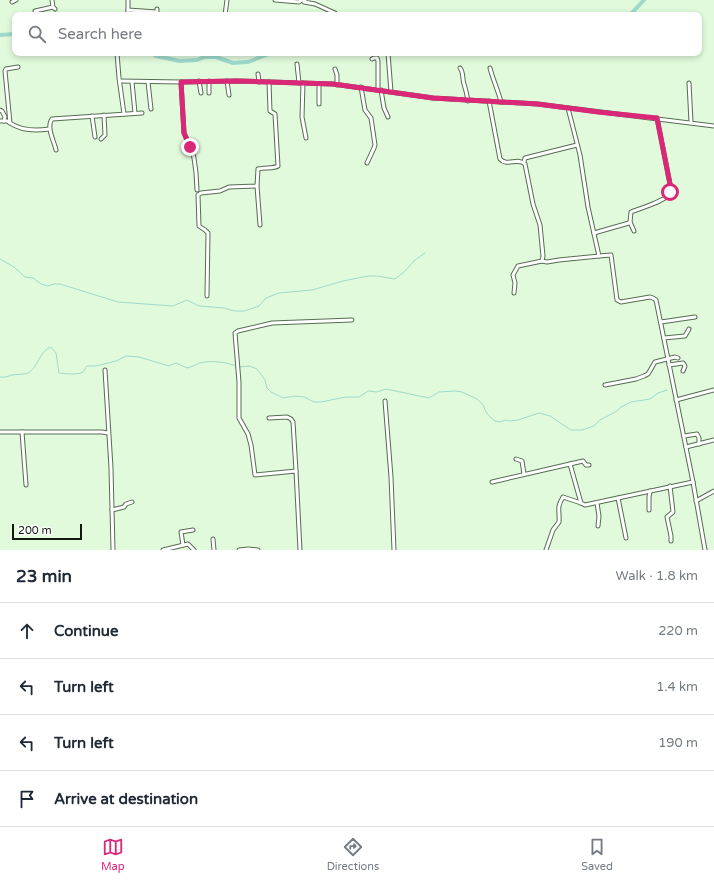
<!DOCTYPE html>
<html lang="en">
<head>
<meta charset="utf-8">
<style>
	body { margin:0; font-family:"Varela Round",sans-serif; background:#f6f6f7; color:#1f2937 }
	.scale { position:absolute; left:12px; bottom:10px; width:70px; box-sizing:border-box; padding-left:4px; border:2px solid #11190f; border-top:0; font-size:11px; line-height:14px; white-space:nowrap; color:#11190f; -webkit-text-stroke:3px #fefefe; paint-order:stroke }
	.stop { position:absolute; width:12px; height:12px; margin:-9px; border:3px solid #db2777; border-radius:50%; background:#fff }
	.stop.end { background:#db2777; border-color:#fff; box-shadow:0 1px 4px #0008 }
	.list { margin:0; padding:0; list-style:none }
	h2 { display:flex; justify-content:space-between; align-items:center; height:52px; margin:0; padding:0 16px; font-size:17px }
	h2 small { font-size:13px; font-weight:400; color:#747a83 }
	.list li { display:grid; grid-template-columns:26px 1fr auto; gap:12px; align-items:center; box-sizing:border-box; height:56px; padding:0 16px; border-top:1px solid #e0e1e3 }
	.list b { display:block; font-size:15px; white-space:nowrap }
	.list em { font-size:13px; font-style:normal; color:#747a83 }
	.icon { flex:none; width:22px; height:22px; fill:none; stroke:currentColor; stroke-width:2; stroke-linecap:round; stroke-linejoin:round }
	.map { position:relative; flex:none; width:714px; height:550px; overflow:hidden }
	.search { position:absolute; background:#fff; box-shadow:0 2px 6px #0003; left:12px; right:12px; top:12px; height:44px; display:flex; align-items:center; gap:10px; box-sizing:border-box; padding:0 14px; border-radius:8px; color:#747a83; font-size:15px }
	.sheet { height:276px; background:#fff }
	nav { display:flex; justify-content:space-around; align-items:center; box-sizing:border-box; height:56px; border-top:1px solid #e0e1e3; background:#fff; font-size:11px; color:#747a83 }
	nav a { display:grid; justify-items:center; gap:2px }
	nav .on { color:#db2777 }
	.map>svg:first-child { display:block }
</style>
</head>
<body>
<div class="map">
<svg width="714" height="550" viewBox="0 0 714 550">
	<rect width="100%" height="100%" fill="#e1fadc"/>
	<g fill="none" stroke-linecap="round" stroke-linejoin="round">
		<!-- stream -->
		<g stroke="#9edacc" stroke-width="1">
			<polyline points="0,259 14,267 25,277 33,278 41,284 48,286 54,284 60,284 118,302 173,306 187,300 199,306 224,308 234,311 244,311 259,306 266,298 279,293 312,290 343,281 368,276 377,276 395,279 404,272 415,260 425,253"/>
			<polyline points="239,367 249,366 257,369 265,380 267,388 271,392 283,398 295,396 304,397 314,402 321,402 346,397 359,397 368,391 377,392 386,389 429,398 439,392 455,391 462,392 477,399 483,405 486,412 491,418 495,421 500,422 505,420 510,421 518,420 539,413 550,416 571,430 582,430 594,426 600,420 617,411 621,407 631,402 650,399 658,393 667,390"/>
			<path d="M 0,377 C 5,378 8,376 12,375 C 18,374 22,375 28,373 C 38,368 39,351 51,347 L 56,353 L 59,373 C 65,374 78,375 83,372 C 85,370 85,368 87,366 L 96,366 L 116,361 L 126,356 L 139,357 L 169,366 L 176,363 L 187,368 C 192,367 195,365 200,363 C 211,360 226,362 236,366"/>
		</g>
		<!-- river -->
		<g stroke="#9edacc" stroke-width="4">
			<polyline points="630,15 644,0"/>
			<polyline points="0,35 15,34"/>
			<polyline points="153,53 156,56 180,61 197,60 204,57 216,57 233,63 248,62 271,53"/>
		</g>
		<defs>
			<g id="minor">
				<polyline points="52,0 53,7 55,9"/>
				<polyline points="128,0 128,15"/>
				<polyline points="275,0 299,2 302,0"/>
				<polyline points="305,0 304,2 315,4 335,13"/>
				<polyline points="12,2 16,0"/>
				<polyline points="128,10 157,12 157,9"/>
				<polyline points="35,11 53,7"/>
				<polyline points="225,15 227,0"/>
				<polyline points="117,53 119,78 124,114"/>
				<polyline points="388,53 391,92"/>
				<polyline points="372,59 374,58 377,58 378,61 378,90"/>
				<polyline points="297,64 299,83"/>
				<path d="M 18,67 L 6,69 L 5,71 L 10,123 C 22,131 36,131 49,129"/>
				<path d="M 460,68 C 464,73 462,79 464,84 C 466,90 467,95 468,101"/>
				<path d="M 490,68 C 493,80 498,90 501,102"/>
				<polyline points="335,69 337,75 337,85"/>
				<polyline points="258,74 259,82"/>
				<polyline points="120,81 181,82 237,81 333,84 433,98 537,104 714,126"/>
				<polyline points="199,81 201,93"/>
				<polyline points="209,81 209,93"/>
				<polyline points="227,81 229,95"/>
				<polyline points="132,82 135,113"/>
				<polyline points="148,82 151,109"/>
				<polyline points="181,82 184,133 191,148 194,158 196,173 197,190"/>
				<polyline points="303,83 302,117 306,138"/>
				<polyline points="689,83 691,122"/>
				<polyline points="361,87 365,110 371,118 375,145 374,148 367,163"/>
				<polyline points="381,90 384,108 388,117"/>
				<path d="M 489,101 L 500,159 C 507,167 518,157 525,164 L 533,204 L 540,225 L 543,256 L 542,261 L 547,262 L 559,260 L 599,256"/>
				<polyline points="319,104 319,84"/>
				<polyline points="568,108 580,155 588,207 599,256 611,255 617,300 621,302 650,297 653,298 656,300 693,482"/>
				<polyline points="0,110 2,111 5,117 4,121"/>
				<polyline points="92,116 95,137"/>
				<polyline points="0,121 7,121 10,123"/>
				<polyline points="101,139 105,135 104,115"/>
				<path d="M 56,150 C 54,141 46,127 52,119 L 142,113"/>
				<polyline points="524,162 525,158 577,145"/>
				<polyline points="257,186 260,225"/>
				<polyline points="630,222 634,231"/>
				<path d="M 594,233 L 629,223 L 630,222 L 631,212 C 640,208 664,202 669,194 C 671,191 670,188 670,184 L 657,118"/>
				<polyline points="514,293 515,283 513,275 518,266 542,261"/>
				<path d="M 207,296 L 208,233 L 205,230 L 199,226 L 198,195 L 201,193 L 220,191 L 229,187 L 257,186 L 258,169 C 265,167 273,169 278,166 L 275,114 L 270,111 L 269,82"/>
				<polyline points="661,322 695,317"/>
				<polyline points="664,338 685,336 689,329"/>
				<polyline points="669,365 683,363 685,366 683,371"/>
				<polyline points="105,370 111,468 113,550"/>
				<polyline points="605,385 636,379 644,376 648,374 655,362 675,357 678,358"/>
				<polyline points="676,400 714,390"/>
				<polyline points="385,401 391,477 394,550"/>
				<polyline points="269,418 287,417 291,419 293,422 296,471"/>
				<polyline points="0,432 102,432 108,433"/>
				<polyline points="22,432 26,485"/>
				<polyline points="684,436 697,434 699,438 699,444"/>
				<polyline points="686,447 714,440"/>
				<polyline points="516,459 522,461 524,474"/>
				<polyline points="570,464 583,461 586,465 589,465"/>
				<polyline points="492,482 570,464 581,503 585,505 693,482 705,550"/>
				<polyline points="670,486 673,512 667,517 671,536 671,541"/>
				<polyline points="618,498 626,538"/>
				<polyline points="696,501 714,491"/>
				<polyline points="597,503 599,516 598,526"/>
				<polyline points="112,510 124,507 126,504 132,502"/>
				<polyline points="649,510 649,497 650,491"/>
				<polyline points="213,539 214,550"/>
				<polyline points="183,545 181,532 193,530"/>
				<polyline points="163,550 188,544 194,550"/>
				<polyline points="239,550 248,549 258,550"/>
				<polyline points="300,550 296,471 255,475 251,445 248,434 239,418 239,382 235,333 238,331 272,323 352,320"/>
				<path d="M 546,550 L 553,530 L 559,522 C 560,511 556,508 563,497 L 581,503"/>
			</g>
		</defs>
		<!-- minor casing -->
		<use href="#minor" stroke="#576d53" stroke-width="5"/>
		<!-- minor -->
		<use href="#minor" stroke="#fff" stroke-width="3"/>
	</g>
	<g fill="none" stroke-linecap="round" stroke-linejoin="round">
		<!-- route -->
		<polyline stroke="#db2777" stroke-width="5" points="190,147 184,133 181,82 237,81 333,84 433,98 538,104 598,112 657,118 670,184 670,192"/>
	</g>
</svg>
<div class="scale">200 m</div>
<div class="stop" style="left:670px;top:192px"></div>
<div class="stop end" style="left:190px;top:147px"></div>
<div class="search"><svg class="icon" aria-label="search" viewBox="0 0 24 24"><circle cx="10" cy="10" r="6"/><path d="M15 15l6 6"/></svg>Search here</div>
</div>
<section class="sheet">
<h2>23 min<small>Walk · 1.8 km</small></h2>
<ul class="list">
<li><svg class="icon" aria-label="ahead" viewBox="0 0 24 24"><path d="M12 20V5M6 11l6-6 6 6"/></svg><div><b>Continue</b></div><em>220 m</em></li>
<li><svg class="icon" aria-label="left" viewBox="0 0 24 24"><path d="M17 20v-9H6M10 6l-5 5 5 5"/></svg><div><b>Turn left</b></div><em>1.4 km</em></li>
<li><svg class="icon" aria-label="left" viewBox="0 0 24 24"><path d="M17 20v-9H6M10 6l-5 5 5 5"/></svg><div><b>Turn left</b></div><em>190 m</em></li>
<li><svg class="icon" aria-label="arrive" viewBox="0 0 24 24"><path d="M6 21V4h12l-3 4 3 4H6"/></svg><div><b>Arrive at destination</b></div></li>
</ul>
</section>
<nav>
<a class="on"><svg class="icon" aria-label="map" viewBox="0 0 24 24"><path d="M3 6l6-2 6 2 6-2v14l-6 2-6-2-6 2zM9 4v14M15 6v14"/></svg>Map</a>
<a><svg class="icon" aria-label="directions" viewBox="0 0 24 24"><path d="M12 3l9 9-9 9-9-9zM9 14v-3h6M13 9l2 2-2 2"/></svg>Directions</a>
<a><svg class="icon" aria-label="saved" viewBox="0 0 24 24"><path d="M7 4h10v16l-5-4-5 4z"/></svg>Saved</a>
</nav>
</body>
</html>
